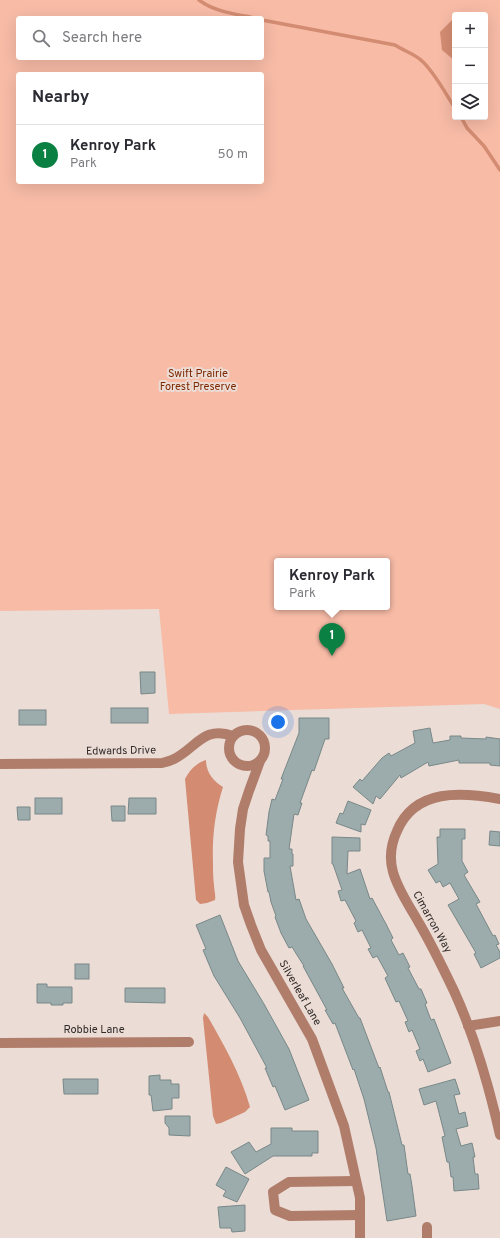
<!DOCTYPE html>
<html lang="en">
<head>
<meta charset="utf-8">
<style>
	body { margin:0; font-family:Overpass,sans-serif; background:#f2f2f3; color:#2b2b33 }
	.controls { position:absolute; right:12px; top:12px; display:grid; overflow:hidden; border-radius:4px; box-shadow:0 4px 16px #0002 }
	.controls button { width:36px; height:36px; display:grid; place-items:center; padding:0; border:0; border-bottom:1px solid #e1e1e2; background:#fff; color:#2b2b33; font:20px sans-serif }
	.you { position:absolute; left:278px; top:722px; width:14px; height:14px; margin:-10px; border:3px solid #fff; border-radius:50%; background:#1a73e8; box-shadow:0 0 0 6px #1a73e833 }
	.badge { display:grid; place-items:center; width:26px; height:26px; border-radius:50%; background:#0b8043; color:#fff; font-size:13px; font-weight:700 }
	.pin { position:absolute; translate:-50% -33px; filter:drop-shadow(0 1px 2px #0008) }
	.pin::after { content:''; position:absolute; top:21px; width:14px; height:12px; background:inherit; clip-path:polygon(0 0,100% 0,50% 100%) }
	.popup { position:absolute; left:274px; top:558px; width:116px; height:52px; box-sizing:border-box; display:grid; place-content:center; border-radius:4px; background:#fff; filter:drop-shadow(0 1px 3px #0005); font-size:13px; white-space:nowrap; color:#7c7c81 }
	.popup b { font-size:15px; color:#2b2b33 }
	.popup::after { content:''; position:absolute; left:50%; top:100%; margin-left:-8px; border:8px solid transparent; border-top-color:#fff }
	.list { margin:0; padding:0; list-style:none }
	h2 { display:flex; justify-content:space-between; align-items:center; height:52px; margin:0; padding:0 16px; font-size:17px }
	h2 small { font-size:13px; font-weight:400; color:#7c7c81 }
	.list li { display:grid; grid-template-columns:26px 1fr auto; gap:12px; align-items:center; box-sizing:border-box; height:60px; padding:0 16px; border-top:1px solid #e1e1e2 }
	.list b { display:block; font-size:15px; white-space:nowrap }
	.list p { margin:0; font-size:13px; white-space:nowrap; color:#7c7c81 }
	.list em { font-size:13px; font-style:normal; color:#7c7c81 }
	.icon { flex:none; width:22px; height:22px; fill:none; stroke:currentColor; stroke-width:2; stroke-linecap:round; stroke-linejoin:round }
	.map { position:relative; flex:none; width:500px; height:1238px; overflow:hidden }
	.search { position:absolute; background:#fff; box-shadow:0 4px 16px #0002; left:16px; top:16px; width:248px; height:44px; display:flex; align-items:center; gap:10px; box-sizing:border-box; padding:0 14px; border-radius:4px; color:#7c7c81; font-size:15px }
	.panel { position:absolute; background:#fff; box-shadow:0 4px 16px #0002; left:16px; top:72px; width:248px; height:112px; border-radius:4px }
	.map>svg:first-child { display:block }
</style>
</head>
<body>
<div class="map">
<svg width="500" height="1238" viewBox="0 0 500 1238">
	<rect width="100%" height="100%" fill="#ebdcd6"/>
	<!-- green -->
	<path fill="#f7bba6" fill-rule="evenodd" d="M 0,0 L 500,0 L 500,709 L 484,704 L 169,714 L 159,609 L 0,611 ZM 455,15 L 485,15 L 485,117 L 455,117 ZM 18,18 L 262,18 L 262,58 L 18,58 ZM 18,74 L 262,74 L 262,182 L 18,182 ZM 277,561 L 387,561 L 387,607 L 277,607 Z"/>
	<!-- water -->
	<g fill="#d38c72">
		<polygon points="455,17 455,61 442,50 440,32"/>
		<path d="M 206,760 C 206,772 213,781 223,787 C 215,812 212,837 213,863 C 213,870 213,878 214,885 C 214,890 216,895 215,900 L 207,903 L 200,904 L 196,900 L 185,779 C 190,770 196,763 206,760 Z"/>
		<path d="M 204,1013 L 208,1017 C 224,1045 241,1075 250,1107 L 245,1112 L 221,1123 L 216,1124 L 213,1116 L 203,1018 Z"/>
	</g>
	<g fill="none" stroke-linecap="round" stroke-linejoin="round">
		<!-- stream -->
		<g stroke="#d38c72" stroke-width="3.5">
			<path d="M 199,0 C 215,12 236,14 255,18"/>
			<path d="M 262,20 L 395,45 C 404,51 415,54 422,61 C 435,73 445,93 455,108"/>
			<polyline points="461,117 467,128 484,146 500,170"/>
		</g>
	</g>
	<!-- building -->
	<g fill="#9cacad" stroke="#788888">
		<polygon points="140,672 155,672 155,693 141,694"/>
		<rect x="111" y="708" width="37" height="15"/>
		<rect x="19" y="710" width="27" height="15"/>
		<polygon points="299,718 329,718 329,739 325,739 314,771 312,770 300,803 302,803 298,815 294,814 289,849 292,849 292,854 293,854 293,866 290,866 296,900 299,899 306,919 332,964 344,988 342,988 359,1018 360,1018 379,1068 380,1067 388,1092 389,1092 402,1145 404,1145 408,1174 410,1174 412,1186 416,1216 387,1221 376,1148 364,1099 354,1069 353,1070 335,1023 333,1024 325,1010 327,1010 303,966 304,966 292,947 289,948 281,933 275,917 276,916 271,902 269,892 268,892 264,871 264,858 270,858 270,841 268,841 268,836 266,835 269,812 272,799 275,800 283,779 281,779 299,733"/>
		<polygon points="430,728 433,743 450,740 450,736 461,736 461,738 486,739 486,737 500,739 500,766 490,765 490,763 459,763 459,760 429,766 428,762 401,778 400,775 380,799 376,796 373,804 353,787 360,779 362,781 382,758 389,753 391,756 415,743 413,731"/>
		<rect x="35" y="798" width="27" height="16"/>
		<polygon points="129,798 156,798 156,814 128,814"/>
		<polygon points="348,801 371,810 365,825 361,824 361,832 336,823 340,813 343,814"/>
		<polygon points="111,806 125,806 125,821 112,821"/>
		<polygon points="17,807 30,807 30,820 18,820"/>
		<polygon points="440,829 465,829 465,839 462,839 462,861 468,872 464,875 480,902 476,904 493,936 495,935 499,944 496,945 500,952 500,958 481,968 474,954 476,953 448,905 459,899 450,883 443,887 440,881 436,883 428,870 438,864 437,837 440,837"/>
		<polygon points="490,831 500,832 500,846 489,845"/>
		<polygon points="332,837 360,838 360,851 348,851 347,874 360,869 370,899 372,898 386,924 393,938 391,940 399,955 403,953 410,967 408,968 419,989 421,989 427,1003 425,1004 431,1020 434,1019 451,1063 428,1072 423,1059 420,1061 416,1051 420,1049 412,1030 409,1032 405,1022 408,1021 399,1001 396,1002 385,978 388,976 377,956 373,958 368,949 371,948 362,930 358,932 354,923 356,921 345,900 341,901 338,891 342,890 333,864 332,864"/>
		<polygon points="220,915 238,961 264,1004 289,1049 309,1100 285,1110 275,1086 273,1087 265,1068 267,1068 240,1018 214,976 203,950 206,949 196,925"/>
		<rect x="75" y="964" width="14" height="15"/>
		<polygon points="37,984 47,984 47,987 72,987 72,1003 63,1003 63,1005 51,1005 51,1003 37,1003"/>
		<polygon points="125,988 165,988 165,1003 125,1002"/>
		<polygon points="160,1075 160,1080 171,1080 171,1084 179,1084 179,1098 172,1098 172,1109 153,1111 151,1095 149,1095 149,1076"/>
		<polygon points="63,1079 98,1079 98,1094 64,1094"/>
		<polygon points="455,1079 460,1094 454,1095 459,1114 465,1112 468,1126 456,1129 461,1146 472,1143 475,1157 473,1157 475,1174 478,1174 479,1189 454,1191 453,1177 451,1177 449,1162 447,1162 442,1137 445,1136 436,1101 424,1105 419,1089"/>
		<polygon points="165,1116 190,1116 190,1136 169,1135 169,1128 165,1123"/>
		<polygon points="271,1128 292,1128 292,1131 318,1131 318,1153 312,1153 312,1156 273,1156 245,1174 231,1152 249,1142 256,1152 271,1144"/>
		<polygon points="226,1167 249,1179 237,1202 223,1196 226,1191 216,1185"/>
		<polygon points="245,1205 245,1231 232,1232 231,1228 220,1228 218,1207"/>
	</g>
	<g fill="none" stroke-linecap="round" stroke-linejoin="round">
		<!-- minor -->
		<g stroke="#b07d6b" stroke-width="10">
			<circle cx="247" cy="748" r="18"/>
			<polyline points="260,761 249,791 243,809 240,829 238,862 244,905 251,925 261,950 312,1039 344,1126 360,1198 360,1238"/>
			<path d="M 0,764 L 162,763 C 166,762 170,761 174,759 C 196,748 204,725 233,736"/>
			<path d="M 500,799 C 462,792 415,788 397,831 C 391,844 389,858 393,872 C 398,890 410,907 419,923 C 432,945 443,968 454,991 C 475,1037 489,1086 500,1135"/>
			<polyline points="468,1026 500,1021"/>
			<polyline points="0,1043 189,1042"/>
			<polyline points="355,1181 289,1182 273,1192 275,1210 290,1216 360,1215"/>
			<polyline points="427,1238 427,1227"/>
		</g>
	</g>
	<g text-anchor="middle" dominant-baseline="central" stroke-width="4" stroke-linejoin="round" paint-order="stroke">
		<!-- park labels -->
		<g font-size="11" fill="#7d2800" stroke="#ebdcd6">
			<text x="198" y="374">Swift Prairie<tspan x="198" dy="13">Forest Preserve</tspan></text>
		</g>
		<!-- street labels -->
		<g font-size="11" fill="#302a28" stroke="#ebdcd6">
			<text transform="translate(121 751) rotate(-1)">Edwards Drive</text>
			<text transform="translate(432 922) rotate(61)">Cimarron Way</text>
			<text transform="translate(300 993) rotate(60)">Silverleaf Lane</text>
			<text x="94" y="1030">Robbie Lane</text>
		</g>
	</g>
</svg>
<div class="controls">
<button>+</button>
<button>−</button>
<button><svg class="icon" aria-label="layers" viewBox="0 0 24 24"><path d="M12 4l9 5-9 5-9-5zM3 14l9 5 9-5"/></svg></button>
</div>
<div class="you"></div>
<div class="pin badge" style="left:332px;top:656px">1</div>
<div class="popup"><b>Kenroy Park</b>Park</div>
<div class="search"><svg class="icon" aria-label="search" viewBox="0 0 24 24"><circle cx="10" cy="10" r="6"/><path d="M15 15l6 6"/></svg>Search here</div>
<section class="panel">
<h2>Nearby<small></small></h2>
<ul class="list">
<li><span class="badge">1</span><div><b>Kenroy Park</b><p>Park</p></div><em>50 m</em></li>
</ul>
</section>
</div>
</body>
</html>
